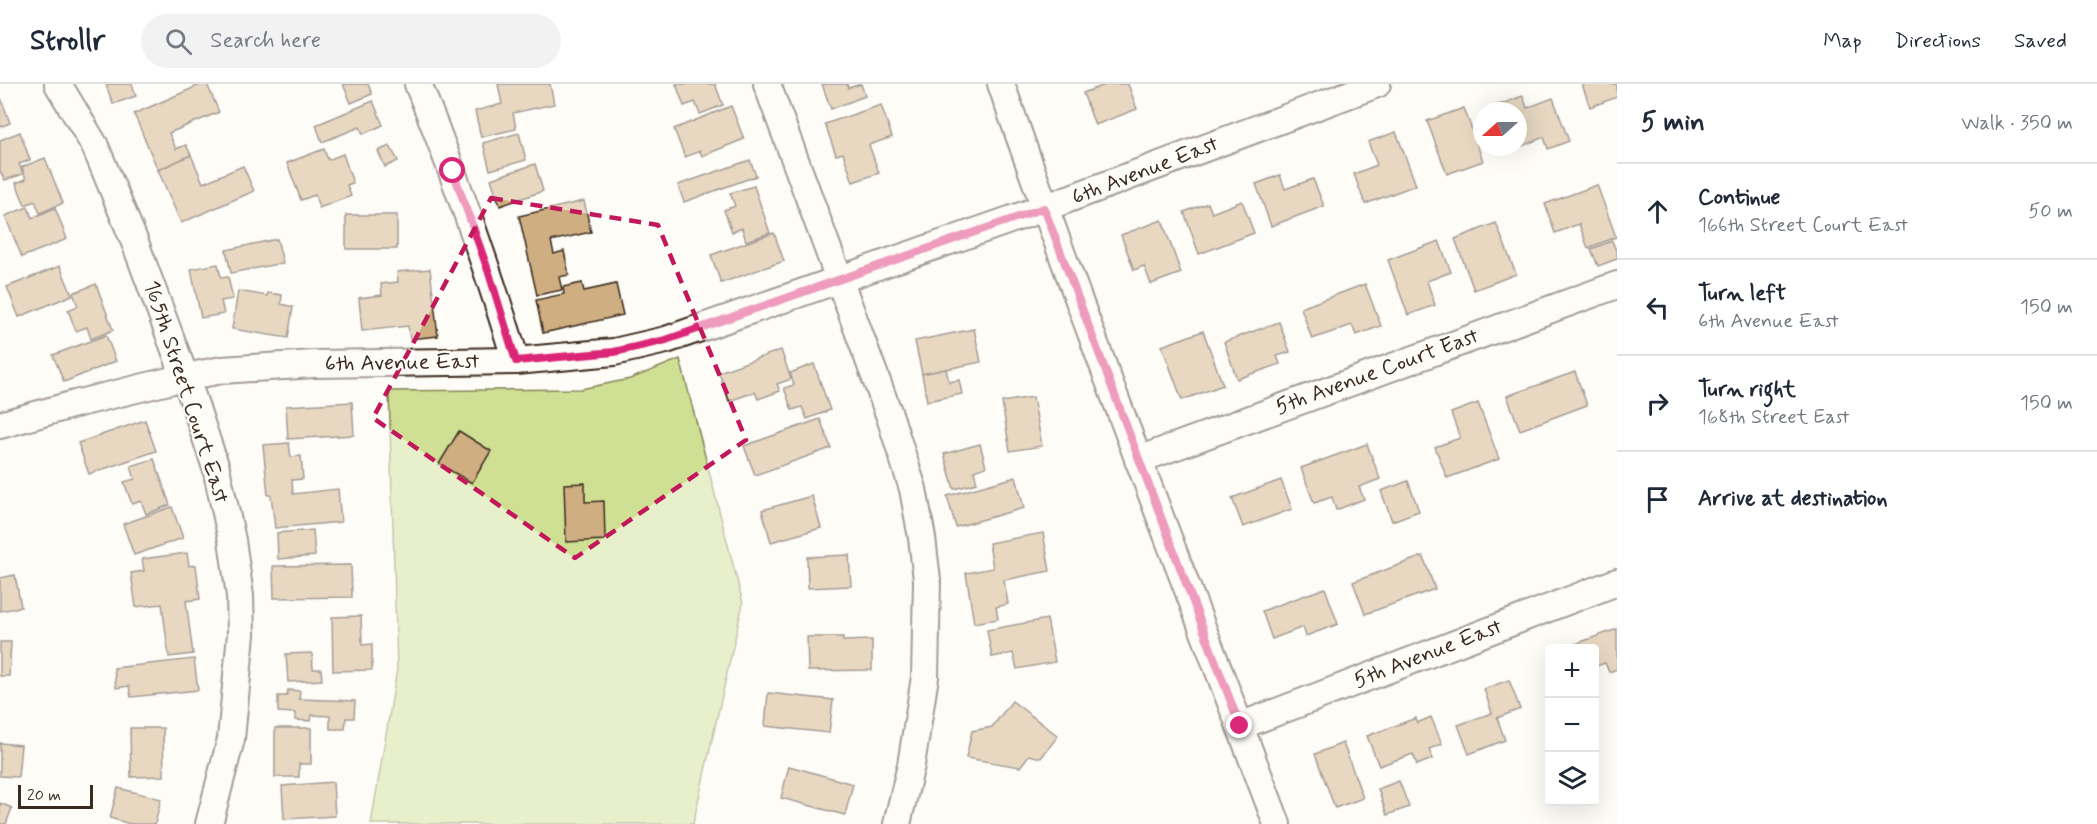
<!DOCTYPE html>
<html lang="en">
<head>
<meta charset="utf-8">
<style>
	body { margin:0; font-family:Mynerve,sans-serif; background:#f2f2f3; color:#1f2937 }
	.controls { position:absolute; right:18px; bottom:18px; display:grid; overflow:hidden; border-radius:6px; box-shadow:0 6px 24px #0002 }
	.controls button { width:54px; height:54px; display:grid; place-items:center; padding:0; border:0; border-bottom:2px solid #e0e1e3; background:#fff; color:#1f2937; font:30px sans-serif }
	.compass { position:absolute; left:1473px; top:18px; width:54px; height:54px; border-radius:50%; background:#fff; box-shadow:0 6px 24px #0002; rotate:249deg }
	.scale { position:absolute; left:18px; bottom:15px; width:75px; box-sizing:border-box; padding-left:6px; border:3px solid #3b2a1e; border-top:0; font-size:16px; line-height:21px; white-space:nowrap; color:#3b2a1e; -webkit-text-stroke:4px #fdfcf7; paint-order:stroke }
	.stop { position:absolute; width:18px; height:18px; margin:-14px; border:4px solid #db2777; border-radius:50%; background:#fff }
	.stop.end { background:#db2777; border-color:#fff; box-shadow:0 2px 6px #0008 }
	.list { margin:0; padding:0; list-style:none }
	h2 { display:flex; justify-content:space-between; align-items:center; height:78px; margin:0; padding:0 24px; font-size:26px }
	h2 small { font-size:20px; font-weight:400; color:#747a83 }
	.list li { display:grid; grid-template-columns:39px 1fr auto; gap:18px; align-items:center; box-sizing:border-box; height:96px; padding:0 24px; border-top:2px solid #e0e1e3 }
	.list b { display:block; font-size:22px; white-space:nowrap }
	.list p { margin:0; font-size:20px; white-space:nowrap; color:#747a83 }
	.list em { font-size:20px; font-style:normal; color:#747a83 }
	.icon { flex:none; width:33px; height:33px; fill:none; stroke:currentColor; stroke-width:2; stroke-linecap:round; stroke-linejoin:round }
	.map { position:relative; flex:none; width:1617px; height:740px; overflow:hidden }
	header { display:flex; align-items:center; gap:36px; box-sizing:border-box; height:84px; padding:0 30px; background:#fff; border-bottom:2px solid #e0e1e3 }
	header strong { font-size:28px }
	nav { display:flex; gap:33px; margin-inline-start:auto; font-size:21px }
	.search { width:420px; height:54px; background:#f2f2f3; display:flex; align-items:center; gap:15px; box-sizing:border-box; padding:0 21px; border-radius:33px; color:#747a83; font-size:22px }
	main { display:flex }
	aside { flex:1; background:#fff }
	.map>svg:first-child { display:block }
</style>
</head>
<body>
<header>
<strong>Strollr</strong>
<div class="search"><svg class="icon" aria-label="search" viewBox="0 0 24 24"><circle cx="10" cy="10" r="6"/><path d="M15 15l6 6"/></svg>Search here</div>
<nav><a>Map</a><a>Directions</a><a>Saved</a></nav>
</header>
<main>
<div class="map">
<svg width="1617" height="740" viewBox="0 0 1617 740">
	<rect width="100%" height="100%" fill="#fdfcf7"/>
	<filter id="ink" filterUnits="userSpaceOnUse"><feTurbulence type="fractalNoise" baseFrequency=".0167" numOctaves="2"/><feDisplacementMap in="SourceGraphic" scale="12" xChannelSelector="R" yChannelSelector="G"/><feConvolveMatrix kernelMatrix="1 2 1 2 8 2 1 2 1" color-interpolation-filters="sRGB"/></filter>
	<g filter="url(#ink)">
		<!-- green -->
		<polygon fill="#cfe094" stroke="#858559" stroke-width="1.5" points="680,275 743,519 693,740 371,740 397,585 389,307 581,305 630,295"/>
		<!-- building -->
		<g fill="#cfae82" stroke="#3b2a1e" stroke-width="1.5">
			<polygon points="109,0 132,0 136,12 113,20 106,1"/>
			<polygon points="202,0 207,0 219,28 169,49 176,65 186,61 191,71 158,86 134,30"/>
			<polygon points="343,0 368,0 372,10 351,19"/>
			<polygon points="498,0 550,0 554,20 513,29 516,45 481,53 475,27 502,20"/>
			<polygon points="676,0 715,0 723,21 700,30 695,18 684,22"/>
			<polygon points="822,0 847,0 848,4 861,0 865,12 831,25"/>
			<polygon points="1108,0 1128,0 1137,25 1095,41 1083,9"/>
			<polygon points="1582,0 1617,0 1617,13 1590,23"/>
			<polygon points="1523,12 1527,24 1553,14 1569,57 1548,65 1544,53 1512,66 1511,63 1518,63 1518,27 1498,27 1496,22"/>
			<polygon points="1,14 10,39 0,43 0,15"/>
			<polygon points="373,17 383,41 363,50 360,43 322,58 316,41"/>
			<polygon points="881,21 892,53 869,61 879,89 853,98 843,69 836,71 825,40"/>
			<polygon points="731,22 744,55 702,72 700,67 685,73 674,45"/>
			<polygon points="1464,24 1483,77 1447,90 1427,37"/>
			<polygon points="20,48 30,76 19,80 23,90 5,96 0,87 0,56"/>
			<polygon points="1396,48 1416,101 1365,120 1354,90 1377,81 1368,58"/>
			<polygon points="519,49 526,76 490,86 483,59"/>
			<polygon points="390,62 398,77 385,83 378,67"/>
			<polygon points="324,65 328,76 343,70 353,99 347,101 351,112 319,124 315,111 301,116 287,79"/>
			<polygon points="191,71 203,99 243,82 254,107 181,139 158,86"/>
			<polygon points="45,74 63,119 40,129 35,117 25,121 16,99 26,95 22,83"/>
			<polygon points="750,76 756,92 684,118 678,101"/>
			<polygon points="535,80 543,107 500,122 491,95"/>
			<polygon points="1280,91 1285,105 1313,95 1324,122 1271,142 1256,100"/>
			<polygon points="1597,101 1616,153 1588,164 1579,140 1555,149 1545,120"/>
			<polygon points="754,102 770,149 746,157 742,144 732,148 724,126 735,122 730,109"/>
			<polygon points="584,117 591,148 551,157 554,170 564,167 569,191 559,193 562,206 537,211 519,132"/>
			<polygon points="1242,117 1254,149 1199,170 1184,128 1208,119 1212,129"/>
			<polygon points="28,123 32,134 55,124 67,155 22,173 5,132"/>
			<rect x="346" y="131" width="51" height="34"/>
			<polygon points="1162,136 1181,189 1151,200 1144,182 1134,186 1121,151"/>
			<polygon points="1496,139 1516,190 1474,206 1455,155"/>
			<polygon points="774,149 784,177 721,199 711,171"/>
			<polygon points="277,155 283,179 231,189 226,166"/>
			<polygon points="1439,157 1451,188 1427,197 1435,221 1408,231 1388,176"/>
			<polygon points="1612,157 1617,169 1617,175 1598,182 1591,165"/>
			<polygon points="218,180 221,194 228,193 233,215 221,217 224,230 201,234 191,185"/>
			<polygon points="60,182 72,211 19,233 7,203"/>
			<polygon points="430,185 438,252 410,255 408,242 362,247 359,214 382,211 381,200 398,198 397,188"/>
			<polygon points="582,199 584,207 616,200 623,231 543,249 536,216 564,210 563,203"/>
			<polygon points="96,200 113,246 91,255 87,243 76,247 68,226 78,222 73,209"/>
			<polygon points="1365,200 1381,242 1356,251 1352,241 1312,255 1301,224"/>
			<polygon points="238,207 267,212 268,209 282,211 281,220 293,223 288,254 232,245"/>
			<polygon points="1279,238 1290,268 1277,272 1280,280 1237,295 1224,258"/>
			<polygon points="974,245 981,278 922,290 915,257"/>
			<polygon points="1203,247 1223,301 1182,316 1162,262"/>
			<polygon points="106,251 116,277 64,298 53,271"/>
			<polygon points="781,266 791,295 777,300 780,307 758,315 755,308 729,317 719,288"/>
			<polygon points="814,280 830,326 807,335 802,323 792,326 784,304 794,301 790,289"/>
			<polygon points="946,285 949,298 959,296 962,310 927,317 922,290"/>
			<polygon points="1575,288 1587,321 1520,346 1507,312"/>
			<polygon points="1033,313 1042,362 1010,367 1002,318"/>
			<polygon points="352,318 354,351 288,355 286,322"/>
			<polygon points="1478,319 1499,375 1447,394 1435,363 1460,354 1451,329"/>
			<polygon points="820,335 831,364 755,391 744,362"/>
			<polygon points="145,336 156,367 89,390 78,359"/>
			<polygon points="459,347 491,367 472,399 439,380"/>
			<polygon points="289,359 291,373 301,372 303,395 292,396 293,410 338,405 341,438 275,444 271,411 268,411 263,361"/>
			<polygon points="980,360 986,383 974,387 977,399 954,405 944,370"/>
			<polygon points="1367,360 1380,395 1359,403 1364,415 1336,426 1332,413 1314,419 1301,384"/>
			<polygon points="154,375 170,421 146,430 141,417 132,420 124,398 135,395 131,382"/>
			<polygon points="1016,393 1024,424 956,443 947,412"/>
			<polygon points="1281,396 1292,425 1243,443 1232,414"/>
			<polygon points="1408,397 1419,427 1392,437 1381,407"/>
			<polygon points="585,399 585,418 604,417 605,456 566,458 564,400"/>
			<polygon points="812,412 821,444 771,458 762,426"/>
			<polygon points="172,423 183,454 134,471 123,440"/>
			<polygon points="313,446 315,472 278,475 277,449"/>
			<polygon points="1043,449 1050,487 1004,496 1008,520 996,523 998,535 974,539 966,489 993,484 989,459"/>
			<polygon points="187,469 189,482 196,481 200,515 186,517 193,570 169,573 162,520 136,523 131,489 144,487 142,475"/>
			<polygon points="849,471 851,502 808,504 807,473"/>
			<polygon points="1423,472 1435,505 1365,530 1353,498"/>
			<polygon points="351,481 352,513 274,514 273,482"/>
			<polygon points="15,491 21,523 0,527 0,494"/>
			<polygon points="1325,504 1338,540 1306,552 1303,543 1272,555 1262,527"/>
			<polygon points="361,532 362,561 372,560 372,586 333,587 332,533"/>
			<polygon points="1047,535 1055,578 1017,585 1013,569 992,573 987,546"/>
			<polygon points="1617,545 1617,585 1609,588 1605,579 1594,583 1594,564 1564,564"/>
			<polygon points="807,553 843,553 843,557 872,556 872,586 808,587"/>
			<polygon points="0,558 11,558 9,592 0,592"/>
			<polygon points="312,569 313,585 321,585 322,596 288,598 286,570"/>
			<polygon points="194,575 198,606 131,613 129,602 116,604 114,584"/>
			<polygon points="1509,596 1520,625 1497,634 1505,656 1469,670 1458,641 1492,629 1484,605"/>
			<polygon points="288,606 300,607 299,615 355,617 354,634 346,634 345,645 330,645 330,632 312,631 311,637 295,636 295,629 278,628 278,612 287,612"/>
			<polygon points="768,609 833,616 829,649 765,642"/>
			<polygon points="1012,617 1058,652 1041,674 1029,671 1020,683 966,674 972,647 992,643"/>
			<polygon points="1431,633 1442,660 1429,665 1432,675 1417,681 1413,670 1379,682 1367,652 1416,634 1417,639"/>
			<polygon points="130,644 163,644 164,692 131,693"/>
			<polygon points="275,644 311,644 311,680 299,680 299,693 275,693"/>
			<polygon points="0,659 21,661 18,693 0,692"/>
			<polygon points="1343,659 1363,714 1335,724 1315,670"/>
			<polygon points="789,682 853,700 845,731 781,714"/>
			<polygon points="1399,697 1409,723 1387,731 1378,705"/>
			<polygon points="333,698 335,732 284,735 282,702"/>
			<polygon points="118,704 161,715 155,740 130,740 110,734"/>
			<polygon points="0,719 12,724 6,740 0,740"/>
		</g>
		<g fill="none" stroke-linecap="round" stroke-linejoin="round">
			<defs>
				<g id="minor">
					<polyline points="58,0 95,62 136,161 192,312 216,384 232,456 240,512 241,550 231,655 209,740"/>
					<path d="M 418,0 C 455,91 487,183 516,277"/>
					<polyline points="767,0 890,333 913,405 922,454 927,496 925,593 911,681 897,740"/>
					<path d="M 1001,0 C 1088,249 1184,494 1277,740"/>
					<polyline points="0,341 75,320 185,293 222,286 314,280 516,277 614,268 666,256 1044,124 1377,0"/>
					<polyline points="1138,376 1617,201"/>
					<polyline points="1240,642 1617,498"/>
				</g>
			</defs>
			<!-- minor casing -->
			<use href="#minor" stroke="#3b2a1e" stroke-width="30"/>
			<!-- minor -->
			<use href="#minor" stroke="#fdfcf7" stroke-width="26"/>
		</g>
	</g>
	<g fill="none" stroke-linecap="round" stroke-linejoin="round" filter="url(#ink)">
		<!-- route -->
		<polyline stroke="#db2777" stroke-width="8" points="453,87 489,189 516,277 614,268 666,256 1044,124 1240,642"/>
	</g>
	<!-- marked area -->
	<path d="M0 0H1617V740H0ZM 491,114 L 658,141 L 746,356 L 575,474 L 373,334 Z" fill="#fdfcf7" fill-opacity=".55" fill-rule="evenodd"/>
	<path fill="none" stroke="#c2185b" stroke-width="4.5" stroke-dasharray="12 8" stroke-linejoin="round" d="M 491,114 L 658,141 L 746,356 L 575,474 L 373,334 Z"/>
	<g text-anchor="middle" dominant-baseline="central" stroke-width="4.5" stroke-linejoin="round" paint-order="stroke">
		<!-- street labels -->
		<g font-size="22" fill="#3b2a1e" stroke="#fdfcf7">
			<text transform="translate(1145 87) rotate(-21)">6th Avenue East</text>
			<text transform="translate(402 279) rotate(-1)">6th Avenue East</text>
			<text transform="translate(1377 288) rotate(-20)">5th Avenue Court East</text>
			<text transform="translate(186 308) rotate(72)">165th Street Court East</text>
			<text transform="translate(1428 570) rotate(-21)">5th Avenue East</text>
		</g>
	</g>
</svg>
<div class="controls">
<button>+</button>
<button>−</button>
<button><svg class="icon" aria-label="layers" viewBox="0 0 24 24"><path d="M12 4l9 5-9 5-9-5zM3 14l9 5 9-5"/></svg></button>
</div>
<svg class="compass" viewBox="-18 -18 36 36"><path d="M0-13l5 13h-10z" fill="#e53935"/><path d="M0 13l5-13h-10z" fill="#747a83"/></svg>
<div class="scale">20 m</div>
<div class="stop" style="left:453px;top:87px"></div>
<div class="stop end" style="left:1240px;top:642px"></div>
</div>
<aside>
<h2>5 min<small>Walk · 350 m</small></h2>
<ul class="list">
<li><svg class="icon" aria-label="ahead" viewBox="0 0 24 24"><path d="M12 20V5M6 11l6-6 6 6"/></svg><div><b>Continue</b><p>166th Street Court East</p></div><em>50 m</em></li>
<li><svg class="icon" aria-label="left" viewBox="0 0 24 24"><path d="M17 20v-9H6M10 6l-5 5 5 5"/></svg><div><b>Turn left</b><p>6th Avenue East</p></div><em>150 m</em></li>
<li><svg class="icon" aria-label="right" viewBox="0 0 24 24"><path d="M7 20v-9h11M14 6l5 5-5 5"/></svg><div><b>Turn right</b><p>168th Street East</p></div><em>150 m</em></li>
<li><svg class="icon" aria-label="arrive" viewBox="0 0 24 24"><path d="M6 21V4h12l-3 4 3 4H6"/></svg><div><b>Arrive at destination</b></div></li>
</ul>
</aside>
</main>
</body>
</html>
